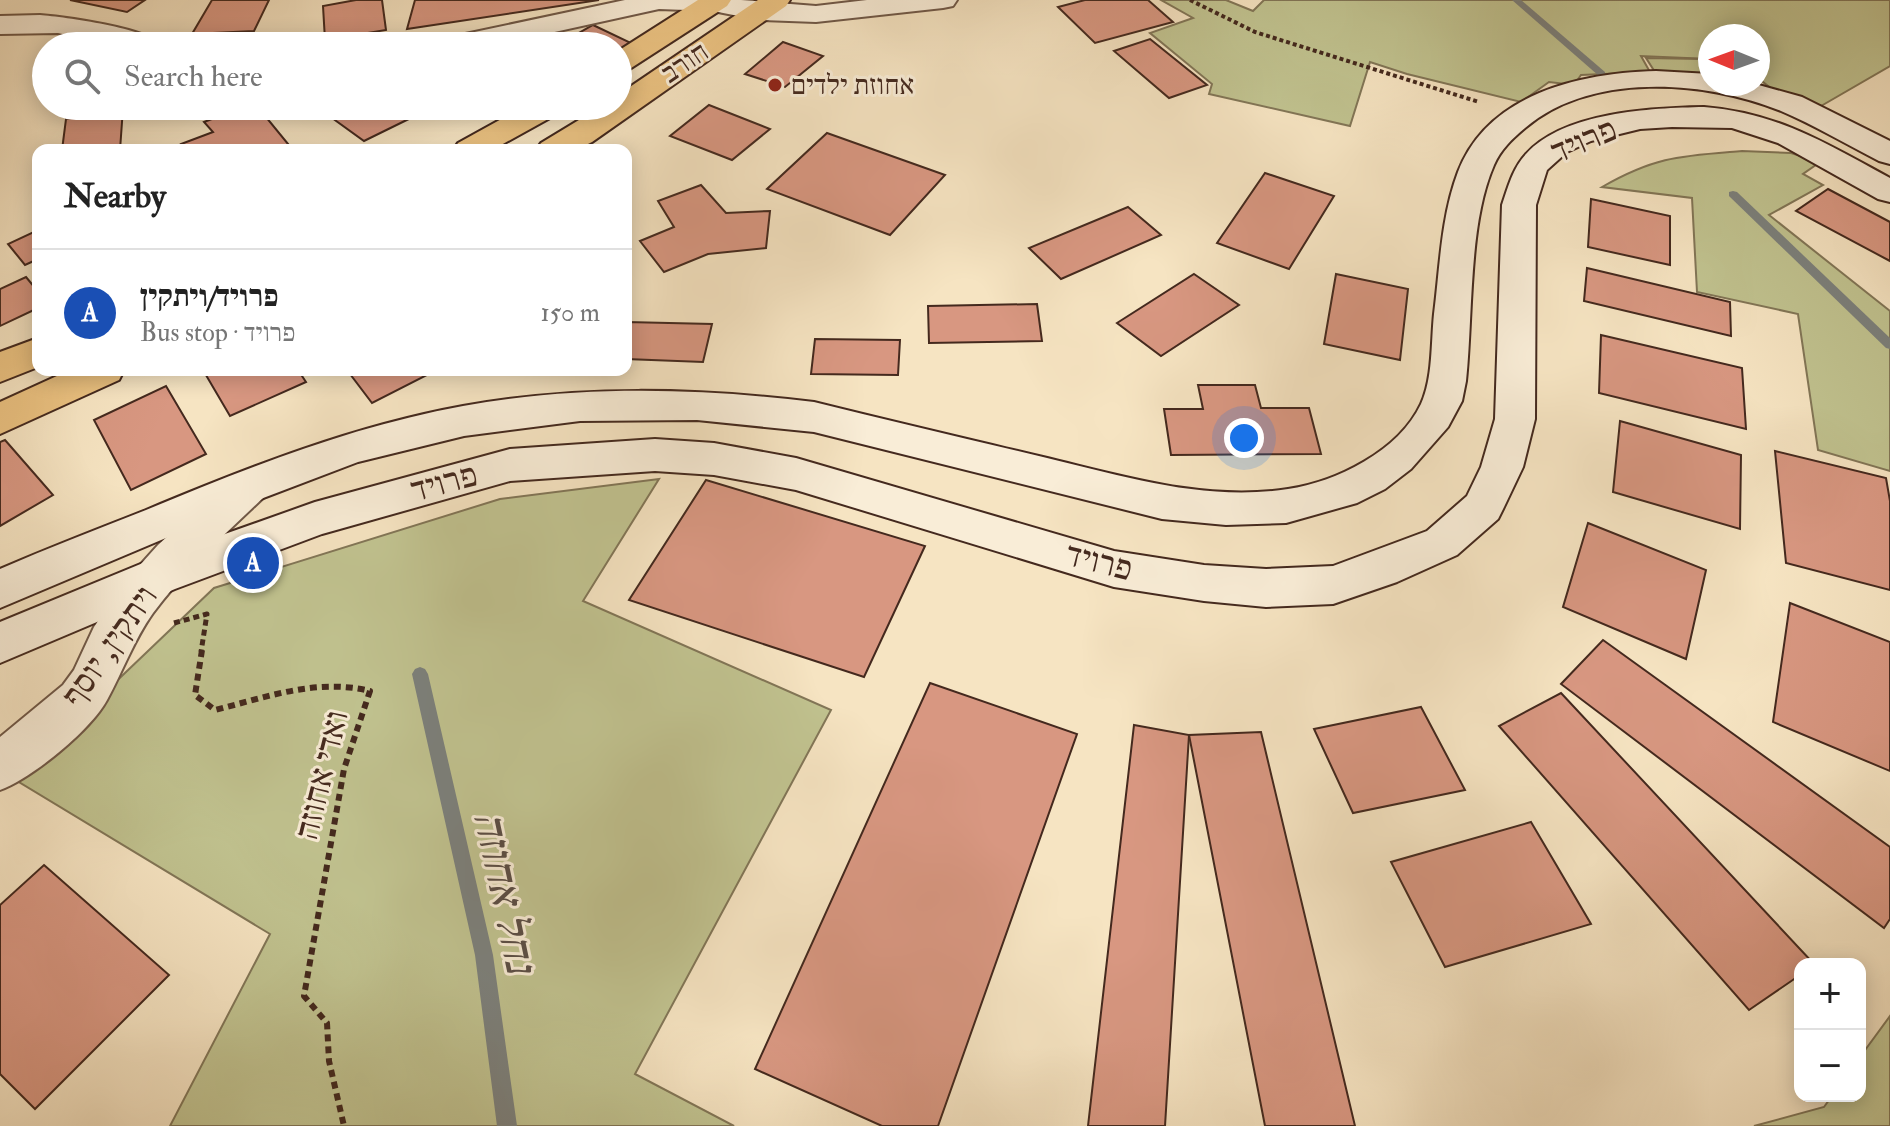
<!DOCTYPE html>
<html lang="en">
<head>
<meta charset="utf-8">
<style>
	body { margin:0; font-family:"IM FELL Double Pica","Frank Ruhl Libre",serif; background:#f2f2f2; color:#222 }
	.controls { position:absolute; right:24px; bottom:24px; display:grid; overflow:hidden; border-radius:16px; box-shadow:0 4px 20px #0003 }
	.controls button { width:72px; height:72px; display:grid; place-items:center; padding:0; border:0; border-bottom:2px solid #e0e0e0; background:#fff; color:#222; font:40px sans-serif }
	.compass { position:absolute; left:1698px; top:24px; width:72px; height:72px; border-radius:50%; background:#fff; box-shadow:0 4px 20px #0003; rotate:271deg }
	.you { position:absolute; left:1244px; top:438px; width:28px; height:28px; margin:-20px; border:6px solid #fff; border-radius:50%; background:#1a73e8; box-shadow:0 0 0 12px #1a73e833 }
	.badge { display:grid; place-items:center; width:52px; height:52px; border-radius:50%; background:#8f2418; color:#fff; font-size:26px; font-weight:700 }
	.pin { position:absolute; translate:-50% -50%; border:4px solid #fff; box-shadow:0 2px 8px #0006 }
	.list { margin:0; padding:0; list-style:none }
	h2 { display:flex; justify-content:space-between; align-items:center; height:104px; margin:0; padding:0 32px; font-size:34px }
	h2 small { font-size:26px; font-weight:400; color:#767676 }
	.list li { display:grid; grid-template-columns:52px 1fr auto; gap:24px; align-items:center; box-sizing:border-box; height:128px; padding:0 32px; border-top:2px solid #e0e0e0 }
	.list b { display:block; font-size:30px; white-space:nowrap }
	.list p { margin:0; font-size:26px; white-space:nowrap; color:#767676 }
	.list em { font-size:26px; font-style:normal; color:#767676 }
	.icon { flex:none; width:44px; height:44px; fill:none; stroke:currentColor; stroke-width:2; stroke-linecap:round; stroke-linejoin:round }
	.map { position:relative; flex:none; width:1890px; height:1126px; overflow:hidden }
	.search { position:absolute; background:#fff; box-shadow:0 4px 20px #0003; left:32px; top:32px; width:600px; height:88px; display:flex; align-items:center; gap:20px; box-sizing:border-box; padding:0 28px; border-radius:44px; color:#767676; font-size:30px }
	.panel { position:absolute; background:#fff; box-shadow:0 4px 20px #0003; left:32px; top:144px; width:600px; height:232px; border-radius:16px }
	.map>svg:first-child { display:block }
</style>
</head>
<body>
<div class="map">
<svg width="1890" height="1126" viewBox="0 0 1890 1126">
	<rect width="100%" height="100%" fill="#f6e4c2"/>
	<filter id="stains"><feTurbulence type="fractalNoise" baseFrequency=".0025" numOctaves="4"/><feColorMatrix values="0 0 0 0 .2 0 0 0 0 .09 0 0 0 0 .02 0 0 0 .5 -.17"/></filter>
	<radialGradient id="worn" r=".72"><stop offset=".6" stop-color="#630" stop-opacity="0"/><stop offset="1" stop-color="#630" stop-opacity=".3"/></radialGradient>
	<!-- green -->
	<g fill="#c1c390" stroke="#827657" stroke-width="2">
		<polygon points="1161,0 1226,0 1253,11 1264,0 1890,0 1890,66 1821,106 1777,93 1758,78 1758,36 1710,36 1710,59 1641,56 1650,72 1581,75 1574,85 1549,82 1521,102 1407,74 1370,62 1350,126 1209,94 1212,84 1150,33 1193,18"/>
		<polygon points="1646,58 1701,59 1710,74 1655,72"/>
		<path d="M 1742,151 L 1791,153 L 1820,162 L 1803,174 L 1823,185 L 1769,215 L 1890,311 L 1890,471 L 1818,450 L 1798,314 L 1697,292 L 1692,198 L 1602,187 C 1656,156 1681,156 1742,151 Z"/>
		<polygon points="659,479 583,601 831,710 635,1074 734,1126 170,1126 270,934 14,779 214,588 500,499"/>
		<polygon points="1890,1016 1890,1126 1754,1126 1824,1107 1832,1096 1860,1096 1860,1057"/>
	</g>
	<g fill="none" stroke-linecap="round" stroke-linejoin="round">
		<!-- stream -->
		<g fill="#7c817d" fill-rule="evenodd">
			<polygon points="1512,0 1521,0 1605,72 1605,76 1599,76"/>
			<polygon points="1733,191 1737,192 1890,338 1890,349 1886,348 1729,196 1729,192"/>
			<polygon points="420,667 425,669 428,674 493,955 517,1126 497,1126 475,955 412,674 415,669"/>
		</g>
	</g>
	<!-- building -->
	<g fill="#d89781" stroke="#44291e" stroke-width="2">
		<polygon points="70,0 145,0 127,12"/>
		<polygon points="212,0 269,0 254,31 192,34"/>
		<polygon points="356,0 382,0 386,30 325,40 323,6"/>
		<polygon points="415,0 599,0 407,29"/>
		<polygon points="1085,0 1148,0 1173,22 1095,43 1058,7"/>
		<polygon points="593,25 631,43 618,51 618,46 556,46"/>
		<polygon points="1150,39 1207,85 1169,98 1114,51"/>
		<polygon points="783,42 823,56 785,87 745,74"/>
		<polygon points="709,105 770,129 732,160 670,136"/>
		<polygon points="246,106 257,106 293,150 185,150 181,144 213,132 204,122"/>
		<polygon points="330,106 414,106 423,112 364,141 321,110"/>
		<polygon points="456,106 490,106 471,116"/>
		<polygon points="123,108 120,150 62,150 66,119"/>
		<polygon points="827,133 945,175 890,235 767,189"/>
		<polygon points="1265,173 1334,196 1289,269 1217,243"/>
		<polygon points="701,185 726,213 770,211 766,248 708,254 664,272 640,241 674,227 658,201"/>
		<polygon points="1828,189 1890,222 1890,261 1796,211"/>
		<polygon points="1591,199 1670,216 1670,265 1588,247"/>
		<polygon points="1128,207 1161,235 1061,279 1029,248"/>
		<polygon points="38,230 38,259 25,265 8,244"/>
		<polygon points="1587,268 1730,302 1731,336 1584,301"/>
		<polygon points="1194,274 1239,305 1161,356 1117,323"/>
		<polygon points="1336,274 1408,289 1400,360 1324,344"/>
		<polygon points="26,277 35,288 38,286 38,308 0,326 0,289"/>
		<polygon points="1037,304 1042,341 929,343 928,306"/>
		<polygon points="626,322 712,324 703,362 626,359"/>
		<polygon points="1601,335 1742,368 1746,429 1599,393"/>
		<polygon points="815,339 900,340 898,375 811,374"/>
		<polygon points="203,370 298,370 306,382 230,416"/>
		<polygon points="347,370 426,370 429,374 372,403"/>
		<polygon points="1198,385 1255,385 1261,408 1309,408 1321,454 1171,455 1164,409 1203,409"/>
		<polygon points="166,386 206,454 131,490 94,420"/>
		<polygon points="1620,421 1741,455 1740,529 1613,492"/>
		<polygon points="5,440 53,495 0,526 0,442"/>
		<polygon points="1775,451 1886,478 1890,501 1890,590 1786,563"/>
		<polygon points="706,480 925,546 864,677 629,600"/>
		<polygon points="1588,523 1706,570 1686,659 1563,607"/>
		<polygon points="1790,603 1890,642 1890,771 1773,722"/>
		<polygon points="1603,640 1890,847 1890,919 1884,928 1561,684"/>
		<polygon points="930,683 1077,734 938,1126 882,1126 755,1069"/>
		<polygon points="1561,693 1814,964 1800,964 1800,975 1749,1010 1499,726"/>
		<polygon points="1421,707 1465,790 1353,813 1314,729"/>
		<polygon points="1134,725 1189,735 1165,1126 1088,1126"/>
		<polygon points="1261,732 1355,1126 1265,1126 1189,735"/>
		<polygon points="1531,822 1591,924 1445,967 1391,862"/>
		<polygon points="44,865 169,975 35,1109 0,1074 0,905"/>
	</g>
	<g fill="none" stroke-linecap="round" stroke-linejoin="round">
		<defs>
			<g id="street">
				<polygon points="625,0 741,0 816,6 867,0 957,0 953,6 943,8 816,22 759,20 713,11 659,9 491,46 436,46 441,40 451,37"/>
				<path d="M 40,15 C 64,17 149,28 162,46 L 118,46 L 58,33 L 0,34 L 0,16 Z"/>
				<path d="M 249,470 L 264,475 L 270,486 L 264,497 C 225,534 185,570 153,613 C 133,641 123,671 107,700 C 90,731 32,778 0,790 L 0,737 L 63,685 L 74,670 L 94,627 L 123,584 L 158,545 L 234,475 Z"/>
			</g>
			<g id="secondary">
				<path d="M 1656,71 L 1710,74 L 1710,84 L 1755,84 L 1802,97 L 1890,141 L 1890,164 L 1879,161 C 1846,144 1814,125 1781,111 C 1705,80 1591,72 1525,128 C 1512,139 1501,149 1494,165 C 1468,224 1473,316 1466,381 L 1462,401 L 1448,427 L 1411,469 L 1385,489 L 1357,503 L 1286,523 L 1226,525 L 1162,519 L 814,432 L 697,420 L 580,421 L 464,436 L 358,462 L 237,508 L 0,608 L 0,569 C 48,548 98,529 146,510 C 249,467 353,426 463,406 C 580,385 697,388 814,402 C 890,421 967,439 1043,457 C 1123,476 1205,502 1288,489 C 1336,482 1399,451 1421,404 C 1433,378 1431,343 1434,314 C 1440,267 1441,217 1458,172 C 1488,93 1581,73 1656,71 Z"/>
				<path d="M 1704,107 C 1778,113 1826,143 1890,178 L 1890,202 L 1878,199 L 1778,143 L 1732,128 L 1672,127 L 1640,129 L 1591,141 L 1567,152 L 1547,170 L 1536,205 L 1535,419 L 1523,467 L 1504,507 L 1498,519 L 1457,555 L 1397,582 L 1333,604 L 1266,607 L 1204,601 L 1114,587 L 796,490 L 714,475 L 655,471 L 510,481 L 322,534 L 175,589 L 0,663 L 0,622 L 143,563 L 315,502 L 510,449 L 655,439 L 714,443 L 796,458 L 1114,551 L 1204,565 L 1266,569 L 1333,566 L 1427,531 L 1467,496 L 1481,467 L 1495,419 L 1502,205 C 1508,187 1513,168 1526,154 C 1564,112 1650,108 1704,107 Z"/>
			</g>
			<g id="primary">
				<polygon points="698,0 731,0 727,6 628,70 618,73 618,51"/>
				<polygon points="758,0 790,0 786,6 592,142 576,150 536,150 541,143 602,106 618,106 618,95"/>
				<polygon points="525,106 563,106 559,113 492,150 453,150 458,143"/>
				<polygon points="38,338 38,367 0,382 0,352"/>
				<polygon points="70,370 124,370 119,380 0,434 0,402"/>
			</g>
		</defs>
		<!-- street casing -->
		<use href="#street" stroke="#705847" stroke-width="4"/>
		<!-- secondary casing -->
		<use href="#secondary" stroke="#44291e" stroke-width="4"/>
		<!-- primary casing -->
		<use href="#primary" stroke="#44291e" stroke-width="4"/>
		<!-- path-far2 -->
		<polyline stroke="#44291e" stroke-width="4" stroke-dasharray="4 3" stroke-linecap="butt" points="1190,0 1255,32 1479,102"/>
		<!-- path-far1 -->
		<polyline stroke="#44291e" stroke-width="5" stroke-dasharray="6 4" stroke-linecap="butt" points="174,623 207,614 201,652"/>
		<!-- path -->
		<path stroke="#44291e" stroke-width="6" stroke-dasharray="7 5" stroke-linecap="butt" d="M 202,650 L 195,695 L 215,710 C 267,697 317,678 370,691 L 344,769 L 304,996 L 327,1023 L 329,1061 L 344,1126"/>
		<!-- street -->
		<use href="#street" fill="#f9edd7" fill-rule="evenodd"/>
		<!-- secondary -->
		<use href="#secondary" fill="#f9edd7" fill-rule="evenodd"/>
		<!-- primary -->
		<use href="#primary" fill="#ebc281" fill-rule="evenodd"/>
	</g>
	<!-- markers -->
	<circle fill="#8f2418" stroke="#f9edd7" stroke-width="3" cx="775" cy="85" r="8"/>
	<g text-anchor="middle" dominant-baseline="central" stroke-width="6" stroke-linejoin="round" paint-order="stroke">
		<!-- far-street labels -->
		<g font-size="28" fill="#44291e" stroke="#f9edd7">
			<text transform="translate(685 63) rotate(-34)">חורב</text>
		</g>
		<!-- far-poi labels -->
		<g font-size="28" fill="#44291e" stroke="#f9edd7" text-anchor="start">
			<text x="791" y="85">אחוזת ילדים</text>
		</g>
		<!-- street labels -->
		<g font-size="34" fill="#44291e" stroke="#f9edd7">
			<text transform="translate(1584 141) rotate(-23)">פרויד</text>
			<text transform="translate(444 483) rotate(-15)">פרויד</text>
			<text transform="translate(1099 562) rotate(14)">פרויד</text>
			<text transform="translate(110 646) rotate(-55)">ויתקין, יוסף</text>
			<text transform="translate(322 775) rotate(-76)">ואדי אחוזה</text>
		</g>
		<!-- near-water labels -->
		<g font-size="44" font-style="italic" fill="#5b4e46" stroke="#f9edd7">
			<text transform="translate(504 892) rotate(78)">נחל אחוזה</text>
		</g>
	</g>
	<rect width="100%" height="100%" filter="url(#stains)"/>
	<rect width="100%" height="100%" fill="url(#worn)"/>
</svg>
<div class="controls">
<button>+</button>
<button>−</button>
</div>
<svg class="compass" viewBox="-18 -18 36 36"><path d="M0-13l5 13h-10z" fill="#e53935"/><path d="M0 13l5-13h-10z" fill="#767676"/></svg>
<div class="you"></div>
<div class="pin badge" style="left:253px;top:563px;background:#1a4fb4">A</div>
<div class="search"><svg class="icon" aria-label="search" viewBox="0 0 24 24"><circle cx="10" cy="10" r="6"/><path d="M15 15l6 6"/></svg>Search here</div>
<section class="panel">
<h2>Nearby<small></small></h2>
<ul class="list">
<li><span class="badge" style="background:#1a4fb4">A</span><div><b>פרויד/ויתקין</b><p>Bus stop · פרויד</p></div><em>150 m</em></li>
</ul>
</section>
</div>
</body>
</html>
